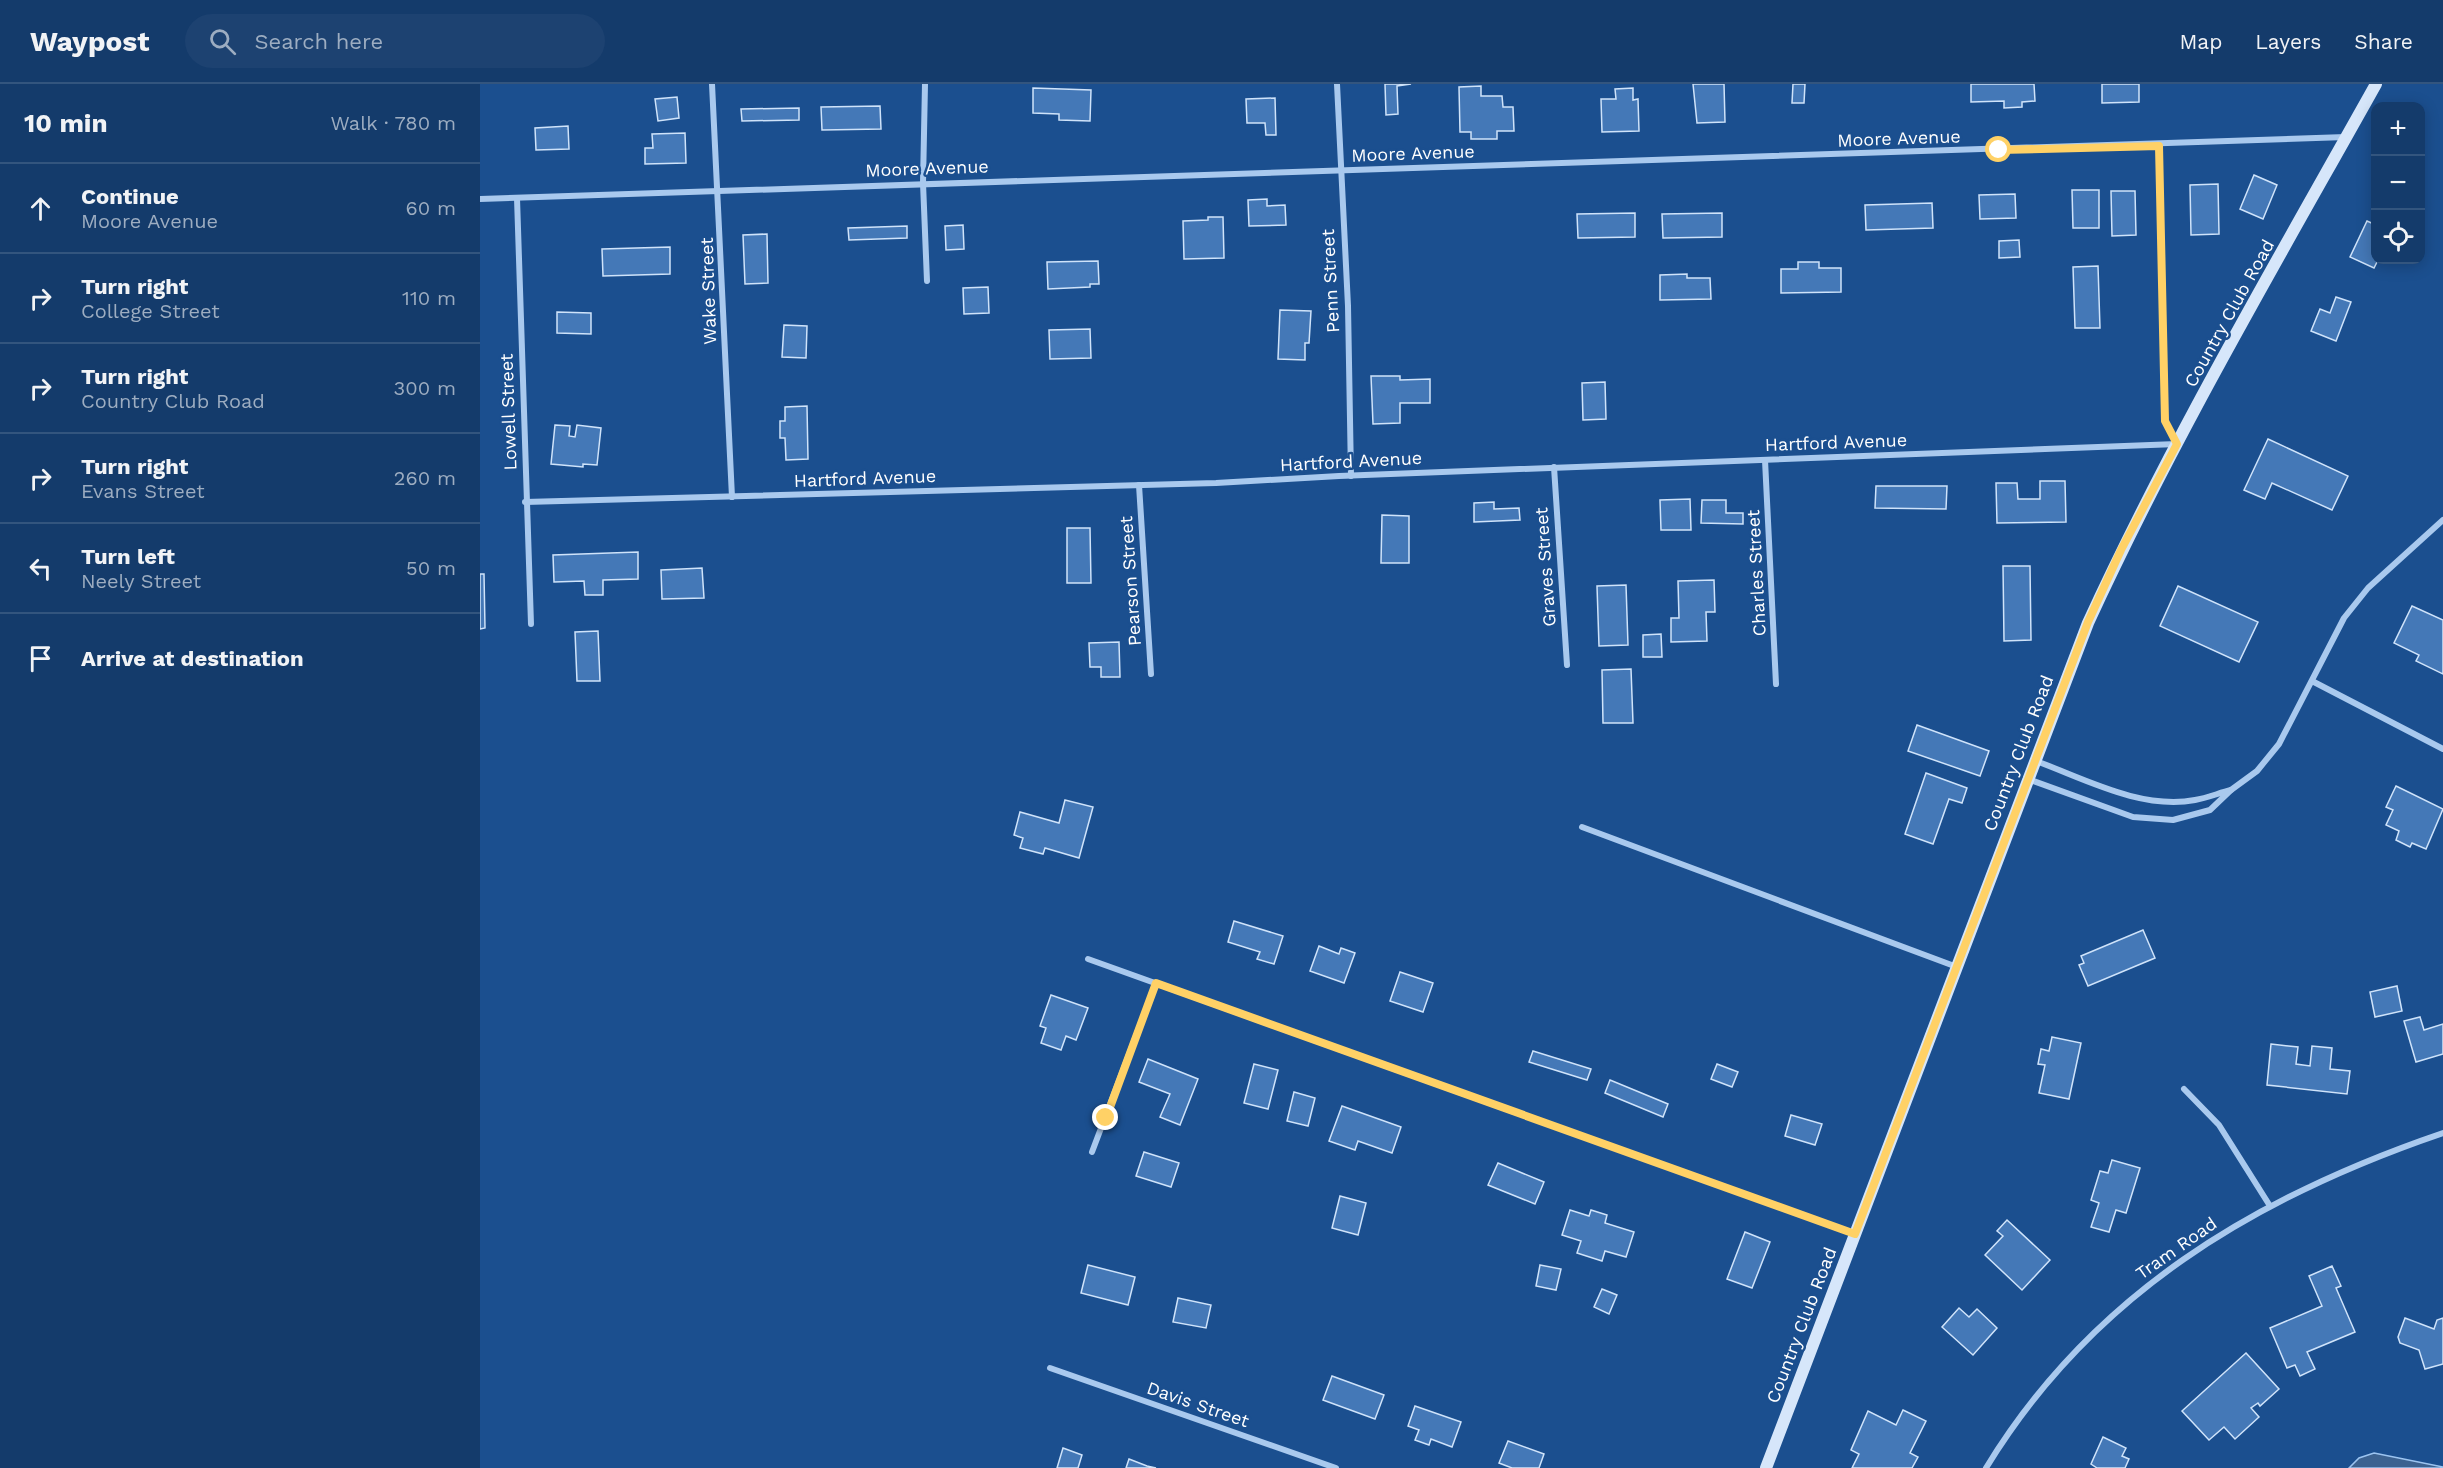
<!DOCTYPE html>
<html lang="en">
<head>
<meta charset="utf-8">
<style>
	body { margin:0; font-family:"Work Sans",sans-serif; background:#1d4271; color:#f1f3f6 }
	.controls { position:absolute; right:18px; top:18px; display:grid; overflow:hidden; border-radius:12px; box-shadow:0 3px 15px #0003 }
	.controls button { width:54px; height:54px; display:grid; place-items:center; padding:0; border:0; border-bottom:2px solid #33557e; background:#143b6b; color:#f1f3f6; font:30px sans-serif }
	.stop { position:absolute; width:18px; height:18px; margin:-14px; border:4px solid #ffd166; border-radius:50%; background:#fff }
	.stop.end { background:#ffd166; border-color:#fff; box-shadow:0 2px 6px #0008 }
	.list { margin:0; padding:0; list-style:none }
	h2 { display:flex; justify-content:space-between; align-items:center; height:78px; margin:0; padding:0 24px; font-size:26px }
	h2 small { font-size:20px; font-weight:400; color:#9dadc1 }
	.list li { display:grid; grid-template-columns:39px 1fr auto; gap:18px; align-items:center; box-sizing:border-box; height:90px; padding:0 24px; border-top:2px solid #33557e }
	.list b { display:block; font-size:22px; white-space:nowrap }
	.list p { margin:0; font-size:20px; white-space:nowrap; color:#9dadc1 }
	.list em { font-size:20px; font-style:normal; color:#9dadc1 }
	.icon { flex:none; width:33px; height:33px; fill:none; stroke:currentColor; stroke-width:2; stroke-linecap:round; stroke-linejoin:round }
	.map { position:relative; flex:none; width:1963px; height:1384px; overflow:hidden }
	header { display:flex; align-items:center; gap:36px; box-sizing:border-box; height:84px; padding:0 30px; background:#143b6b; border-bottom:2px solid #33557e }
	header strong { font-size:28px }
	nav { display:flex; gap:33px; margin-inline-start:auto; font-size:21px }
	.search { width:420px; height:54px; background:#1d4271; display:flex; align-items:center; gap:15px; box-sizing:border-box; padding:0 21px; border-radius:33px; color:#9dadc1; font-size:22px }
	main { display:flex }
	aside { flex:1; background:#143b6b }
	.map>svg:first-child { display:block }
</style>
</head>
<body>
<header>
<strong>Waypost</strong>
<div class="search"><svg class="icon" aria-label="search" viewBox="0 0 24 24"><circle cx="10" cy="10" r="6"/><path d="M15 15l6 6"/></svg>Search here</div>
<nav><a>Map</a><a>Layers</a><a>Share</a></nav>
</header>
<main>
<aside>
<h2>10 min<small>Walk · 780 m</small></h2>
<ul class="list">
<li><svg class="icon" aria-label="ahead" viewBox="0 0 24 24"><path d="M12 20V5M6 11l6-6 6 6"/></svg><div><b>Continue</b><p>Moore Avenue</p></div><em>60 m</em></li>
<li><svg class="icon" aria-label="right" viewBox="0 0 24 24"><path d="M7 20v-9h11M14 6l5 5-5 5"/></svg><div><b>Turn right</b><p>College Street</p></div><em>110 m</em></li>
<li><svg class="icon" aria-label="right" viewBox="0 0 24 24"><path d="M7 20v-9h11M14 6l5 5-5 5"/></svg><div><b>Turn right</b><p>Country Club Road</p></div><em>300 m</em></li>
<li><svg class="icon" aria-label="right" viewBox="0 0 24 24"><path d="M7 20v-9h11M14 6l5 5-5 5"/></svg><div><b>Turn right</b><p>Evans Street</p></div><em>260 m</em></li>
<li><svg class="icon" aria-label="left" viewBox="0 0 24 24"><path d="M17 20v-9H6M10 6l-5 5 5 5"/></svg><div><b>Turn left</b><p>Neely Street</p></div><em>50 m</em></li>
<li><svg class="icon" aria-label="arrive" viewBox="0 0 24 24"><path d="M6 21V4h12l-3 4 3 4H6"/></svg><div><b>Arrive at destination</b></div></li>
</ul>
</aside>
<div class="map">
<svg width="1963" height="1384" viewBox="0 0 1963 1384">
	<rect width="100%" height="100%" fill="#1b4f8f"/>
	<!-- water -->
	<polygon fill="#3c6290" stroke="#9cc4f0" stroke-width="1.5" points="1894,1369 1963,1383 1963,1384 1869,1384 1879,1374"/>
	<!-- building -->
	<g fill="#4478b7" stroke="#cfe3fa" stroke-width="1.5">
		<polygon points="905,0 931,0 917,2 918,30 906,31"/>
		<polygon points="1213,0 1244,0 1245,38 1217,39"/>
		<polygon points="1313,0 1325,0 1324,19 1312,19"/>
		<polygon points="1491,0 1554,0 1555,17 1542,18 1542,23 1524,24 1524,17 1491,18"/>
		<polygon points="1622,0 1659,0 1659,18 1622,19"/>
		<polygon points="1001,2 1001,12 1022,12 1023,23 1033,23 1034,47 1017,47 1017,55 991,55 991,48 980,48 979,3"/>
		<polygon points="553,4 611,6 610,37 579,36 579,30 553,29"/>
		<polygon points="1153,4 1153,16 1158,15 1159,47 1122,48 1121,15 1136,15 1135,5"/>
		<polygon points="197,13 199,34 178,37 175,15"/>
		<polygon points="795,14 796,51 786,51 785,39 767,39 766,15"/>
		<polygon points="400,22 401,45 342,46 341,23"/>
		<polygon points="319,24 319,36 262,37 261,25"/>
		<polygon points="88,42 89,65 56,66 55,44"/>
		<polygon points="205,49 206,79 165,80 165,64 173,64 172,50"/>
		<polygon points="1774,91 1797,101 1783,135 1760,125"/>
		<polygon points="1738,100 1739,150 1711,151 1710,101"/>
		<polygon points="1592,106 1619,106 1619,144 1593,144"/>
		<polygon points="1631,107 1655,107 1656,151 1632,152"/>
		<polygon points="1535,110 1536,134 1500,135 1499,111"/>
		<polygon points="787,115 787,122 805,121 806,141 769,142 768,116"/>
		<polygon points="1452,119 1453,144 1386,146 1385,121"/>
		<polygon points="1155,129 1155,153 1098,154 1097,130"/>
		<polygon points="1242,129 1242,153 1183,154 1182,130"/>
		<polygon points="728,133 743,133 744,174 704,175 703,137 728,136"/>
		<polygon points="1887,137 1896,141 1896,176 1898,176 1894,184 1870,173"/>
		<polygon points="483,141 484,165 466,166 465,142"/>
		<polygon points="427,142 427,154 369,156 368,144"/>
		<polygon points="287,150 288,199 265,200 263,151"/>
		<polygon points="1539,156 1540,173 1519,174 1519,157"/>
		<polygon points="190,163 190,190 123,192 122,165"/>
		<polygon points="618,177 619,200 610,200 610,203 568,205 567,178"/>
		<polygon points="1318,178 1339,178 1339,184 1361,184 1361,208 1301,209 1301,185 1318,185"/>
		<polygon points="1618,182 1620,244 1595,244 1593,183"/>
		<polygon points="1207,190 1207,194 1230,194 1231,215 1180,216 1180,191"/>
		<polygon points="508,203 509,229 484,230 483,204"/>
		<polygon points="1856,213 1871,218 1856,257 1831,247 1840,225 1850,229"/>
		<polygon points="800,226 831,227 829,259 825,259 825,276 798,275"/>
		<polygon points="77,228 111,229 111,250 77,249"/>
		<polygon points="304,241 327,242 326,274 302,273"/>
		<polygon points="610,245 611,274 570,275 569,246"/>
		<polygon points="891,292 920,292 920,296 950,295 950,319 920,319 920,339 893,340"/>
		<polygon points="1125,298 1126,335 1103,336 1102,299"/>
		<polygon points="327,322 328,375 306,376 305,354 300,354 300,337 305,337 305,323"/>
		<polygon points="75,341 90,342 89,352 95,353 97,341 121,344 117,381 103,380 103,383 71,380"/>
		<polygon points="1788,355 1868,392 1852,426 1792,399 1785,415 1764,406"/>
		<polygon points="1560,397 1585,397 1586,438 1517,439 1516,399 1537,399 1538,415 1560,415"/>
		<polygon points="1396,402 1467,402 1466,425 1395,424"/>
		<polygon points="1210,415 1211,446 1181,446 1180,416"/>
		<polygon points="1222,416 1246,416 1246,429 1263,429 1263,440 1221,439"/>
		<polygon points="1014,418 1014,425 1039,424 1040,436 994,438 994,419"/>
		<polygon points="902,431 929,432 929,479 901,479"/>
		<polygon points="587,444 610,444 611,499 587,499"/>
		<polygon points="158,468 158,495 123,496 123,511 105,511 104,497 74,498 73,471"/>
		<polygon points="1523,482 1550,482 1551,556 1524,557"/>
		<polygon points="222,484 224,514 182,515 181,486"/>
		<polygon points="0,490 4,490 5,544 0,545"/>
		<polygon points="1234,496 1235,528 1226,528 1227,557 1191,558 1191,534 1199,534 1198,497"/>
		<polygon points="1146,501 1148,561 1119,562 1117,502"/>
		<polygon points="1698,502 1778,538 1759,578 1680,542"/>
		<polygon points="1932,522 1963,536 1963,590 1936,577 1939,571 1914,559"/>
		<polygon points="118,547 120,597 97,597 95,548"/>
		<polygon points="1181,550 1182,573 1163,573 1163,551"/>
		<polygon points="639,558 640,593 621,593 621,583 610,583 609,559"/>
		<polygon points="1151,585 1153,639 1123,639 1122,586"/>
		<polygon points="1437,641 1509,667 1500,692 1428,667"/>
		<polygon points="1446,689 1487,704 1482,719 1469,715 1453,760 1425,750"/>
		<polygon points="1916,702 1963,725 1946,765 1932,759 1930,763 1916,756 1919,747 1906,741 1913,726 1906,723"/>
		<polygon points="585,716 613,723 599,774 565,764 563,770 540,764 543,754 534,751 540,728 579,739"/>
		<polygon points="754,837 803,852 794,880 777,875 780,868 748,858"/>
		<polygon points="1663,846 1675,874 1608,902 1599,881 1604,879 1601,872"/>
		<polygon points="839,862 859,870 861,864 875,869 864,899 830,887"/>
		<polygon points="920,888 953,899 943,928 910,917"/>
		<polygon points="1917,902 1922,927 1895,933 1890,908"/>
		<polygon points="571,911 608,924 596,956 586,952 581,966 561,959 566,944 560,942"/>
		<polygon points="1940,933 1944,946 1963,940 1963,970 1936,978 1924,937"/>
		<polygon points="1572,953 1601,959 1589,1015 1559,1009 1565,981 1558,980 1561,965 1569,967"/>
		<polygon points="1791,960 1818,963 1816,980 1830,982 1832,962 1852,964 1850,985 1870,987 1867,1010 1787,1001"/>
		<polygon points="1053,967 1111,985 1107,996 1049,978"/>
		<polygon points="668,975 718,995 700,1041 680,1033 690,1010 659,998"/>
		<polygon points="774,980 798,986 788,1025 764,1019"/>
		<polygon points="1237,980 1258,988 1252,1003 1231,995"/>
		<polygon points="1130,996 1188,1020 1183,1033 1125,1009"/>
		<polygon points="814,1008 835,1014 828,1042 807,1037"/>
		<polygon points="862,1022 921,1043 912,1069 878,1057 875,1066 849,1057"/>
		<polygon points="1311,1031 1342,1040 1335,1061 1305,1052"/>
		<polygon points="664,1068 699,1079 691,1103 656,1092"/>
		<polygon points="1632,1076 1660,1084 1646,1129 1636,1126 1629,1148 1611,1143 1619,1119 1611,1116 1620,1087 1628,1089"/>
		<polygon points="1018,1079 1064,1098 1055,1120 1008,1101"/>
		<polygon points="860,1112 886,1119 878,1151 852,1144"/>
		<polygon points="1090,1126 1109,1132 1111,1126 1127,1131 1125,1139 1154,1148 1146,1173 1125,1167 1122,1177 1097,1169 1101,1157 1082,1151"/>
		<polygon points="1527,1136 1570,1176 1542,1206 1505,1171 1523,1152 1517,1147"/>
		<polygon points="1265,1148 1290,1158 1272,1204 1247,1195"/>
		<polygon points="608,1181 655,1193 648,1221 601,1209"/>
		<polygon points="1060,1181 1081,1185 1076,1206 1056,1202"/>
		<polygon points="1852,1182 1861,1202 1856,1204 1875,1248 1827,1268 1835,1285 1820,1292 1815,1281 1807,1284 1790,1244 1842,1222 1829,1192"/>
		<polygon points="1122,1205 1137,1211 1129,1230 1114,1223"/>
		<polygon points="698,1214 731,1221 726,1244 693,1238"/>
		<polygon points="1479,1224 1489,1233 1497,1225 1517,1244 1493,1271 1462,1243"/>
		<polygon points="1925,1234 1954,1245 1957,1236 1963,1234 1963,1280 1945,1285 1939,1266 1920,1259 1918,1253"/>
		<polygon points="1766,1269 1799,1305 1780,1322 1778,1319 1771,1324 1779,1333 1755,1355 1744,1343 1729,1356 1702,1327"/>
		<polygon points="852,1292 904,1311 895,1335 843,1316"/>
		<polygon points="935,1322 981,1338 972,1363 951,1355 949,1361 935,1356 939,1346 928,1342"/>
		<polygon points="1423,1326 1446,1337 1430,1369 1438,1373 1432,1384 1372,1384 1379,1370 1371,1366 1388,1327 1416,1341"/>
		<polygon points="1623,1353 1646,1364 1642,1372 1649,1375 1645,1384 1617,1384 1611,1380"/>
		<polygon points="1028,1357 1064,1370 1059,1384 1032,1384 1019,1379"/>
		<polygon points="583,1364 602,1371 598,1384 577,1384"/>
		<polygon points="649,1375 667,1382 676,1384 646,1384"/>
	</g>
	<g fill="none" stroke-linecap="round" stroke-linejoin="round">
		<!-- street -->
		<g stroke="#a9c9ee" stroke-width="6">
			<polyline points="232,0 252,413"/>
			<polyline points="445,0 443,99 447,197"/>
			<polyline points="857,0 868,222 871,392"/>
			<polyline points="37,114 51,540"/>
			<polyline points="0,115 1866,53"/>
			<polyline points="1285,376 1296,600"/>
			<polyline points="1074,383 1087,581"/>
			<polyline points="659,401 671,590"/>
			<polyline points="45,418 736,399 859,392 1697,360 1685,337 1679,61"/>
			<polyline points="1832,597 1963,665"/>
			<path d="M 1556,677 C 1605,695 1661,726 1715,716 C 1727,714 1739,709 1751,706"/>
			<polyline points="1548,695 1653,733 1693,736 1730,726 1751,706 1777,687 1799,660 1864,534 1888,504 1963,436"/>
			<polyline points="1102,743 1477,883"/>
			<polyline points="608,875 1375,1150"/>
			<polyline points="1704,1005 1739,1041 1790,1122"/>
			<polyline points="612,1068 676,899"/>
			<polyline points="570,1284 856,1384"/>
			<path d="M 1506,1384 C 1612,1210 1775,1113 1963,1049"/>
		</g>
		<!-- secondary -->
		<path stroke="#d6e6fa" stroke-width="12" d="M 1286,1384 L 1608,539 C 1693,354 1797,177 1896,0"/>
	</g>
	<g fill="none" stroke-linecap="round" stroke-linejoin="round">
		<!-- route -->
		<polyline stroke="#ffd166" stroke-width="8" points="626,1034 676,899 1375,1150 1608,538 1641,466 1697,360 1685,337 1679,62 1519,66"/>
	</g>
	<g text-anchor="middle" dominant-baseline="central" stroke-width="5" stroke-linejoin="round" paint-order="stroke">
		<!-- street labels -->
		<g font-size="18" fill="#fff" stroke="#1b4f8f">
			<text transform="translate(1419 54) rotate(-2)">Moore Avenue</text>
			<text transform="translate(933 69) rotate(-2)">Moore Avenue</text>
			<text transform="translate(447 84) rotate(-2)">Moore Avenue</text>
			<text transform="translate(850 197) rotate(-93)">Penn Street</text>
			<text transform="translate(228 207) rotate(-92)">Wake Street</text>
			<text transform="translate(1749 229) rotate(-61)">Country Club Road</text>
			<text transform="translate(28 328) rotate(-92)">Lowell Street</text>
			<text transform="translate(1356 358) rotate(-2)">Hartford Avenue</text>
			<text transform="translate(871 377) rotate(-3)">Hartford Avenue</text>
			<text transform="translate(385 394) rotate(-2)">Hartford Avenue</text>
			<text transform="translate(1065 483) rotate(-94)">Graves Street</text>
			<text transform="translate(1276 489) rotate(-93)">Charles Street</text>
			<text transform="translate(650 497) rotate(-94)">Pearson Street</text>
			<text transform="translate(1538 669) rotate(-69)">Country Club Road</text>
			<text transform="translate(1696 1164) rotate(-35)">Tram Road</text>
			<text transform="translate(1321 1241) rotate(-69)">Country Club Road</text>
			<text transform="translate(718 1320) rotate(19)">Davis Street</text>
		</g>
	</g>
</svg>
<div class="controls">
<button>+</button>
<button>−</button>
<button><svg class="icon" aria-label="locate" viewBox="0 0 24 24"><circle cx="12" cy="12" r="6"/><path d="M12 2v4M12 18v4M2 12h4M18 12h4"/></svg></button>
</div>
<div class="stop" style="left:1519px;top:66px"></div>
<div class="stop end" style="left:626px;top:1034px"></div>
</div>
</main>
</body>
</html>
